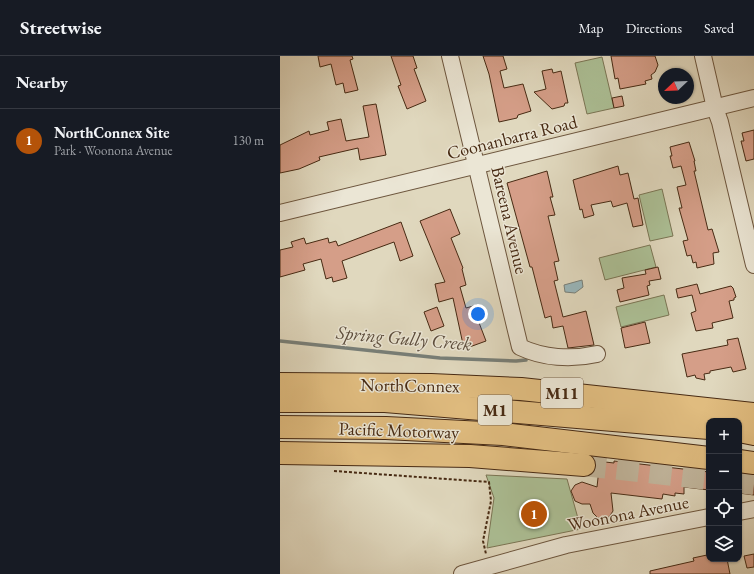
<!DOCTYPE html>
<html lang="en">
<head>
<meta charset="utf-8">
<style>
	body { margin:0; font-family:"EB Garamond",serif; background:#242831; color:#f1f3f6 }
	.controls { position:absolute; right:12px; bottom:12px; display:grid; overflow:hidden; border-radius:8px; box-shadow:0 1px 3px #0004 }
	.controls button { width:36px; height:36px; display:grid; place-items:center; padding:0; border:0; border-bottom:1px solid #363941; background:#171b24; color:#f1f3f6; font:20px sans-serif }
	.compass { position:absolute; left:378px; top:12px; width:36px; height:36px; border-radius:50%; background:#171b24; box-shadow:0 1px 3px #0004; rotate:247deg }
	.you { position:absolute; left:198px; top:258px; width:14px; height:14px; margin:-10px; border:3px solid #fff; border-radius:50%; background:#1a73e8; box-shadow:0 0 0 6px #1a73e833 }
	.badge { display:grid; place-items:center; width:26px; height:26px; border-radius:50%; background:#b45309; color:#fff; font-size:13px; font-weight:700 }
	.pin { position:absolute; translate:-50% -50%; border:2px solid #fff; box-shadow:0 1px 4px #0006 }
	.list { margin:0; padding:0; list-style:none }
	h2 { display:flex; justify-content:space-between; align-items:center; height:52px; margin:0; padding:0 16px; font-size:17px }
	h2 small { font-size:13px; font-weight:400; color:#9ea1a6 }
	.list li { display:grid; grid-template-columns:26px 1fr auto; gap:12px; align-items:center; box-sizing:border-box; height:64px; padding:0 16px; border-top:1px solid #363941 }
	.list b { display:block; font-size:15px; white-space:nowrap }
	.list p { margin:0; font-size:13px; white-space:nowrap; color:#9ea1a6 }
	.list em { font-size:13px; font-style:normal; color:#9ea1a6 }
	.icon { flex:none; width:22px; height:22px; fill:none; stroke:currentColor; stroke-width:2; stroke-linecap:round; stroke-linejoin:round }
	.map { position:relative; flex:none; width:474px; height:518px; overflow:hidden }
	header { display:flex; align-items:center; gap:24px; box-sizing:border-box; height:56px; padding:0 20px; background:#171b24; border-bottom:1px solid #363941 }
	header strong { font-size:19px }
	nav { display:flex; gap:22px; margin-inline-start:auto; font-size:14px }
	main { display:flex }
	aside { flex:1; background:#171b24 }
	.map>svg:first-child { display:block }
</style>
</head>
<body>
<header>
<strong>Streetwise</strong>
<nav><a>Map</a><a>Directions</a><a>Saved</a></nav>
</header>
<main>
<aside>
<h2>Nearby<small></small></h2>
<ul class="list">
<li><span class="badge">1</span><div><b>NorthConnex Site</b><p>Park · Woonona Avenue</p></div><em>130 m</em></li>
</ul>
</aside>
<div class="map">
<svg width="474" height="518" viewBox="0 0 474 518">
	<rect width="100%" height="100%" fill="#e0d8be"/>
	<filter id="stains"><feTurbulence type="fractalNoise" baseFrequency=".005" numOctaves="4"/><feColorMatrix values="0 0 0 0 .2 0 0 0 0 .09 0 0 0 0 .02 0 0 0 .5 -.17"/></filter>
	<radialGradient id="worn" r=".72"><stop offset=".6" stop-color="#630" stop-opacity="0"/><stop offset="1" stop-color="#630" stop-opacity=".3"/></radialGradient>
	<!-- green -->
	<g fill="#acc096" stroke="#7a7554">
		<polygon points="322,1 334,52 307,58 295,7"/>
		<polygon points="382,133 393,180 370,185 359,139"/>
		<polygon points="370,189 376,211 325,224 319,202"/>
		<polygon points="384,239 389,259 341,271 336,251"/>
		<polygon points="206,419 287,423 301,473 207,492 214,442"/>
	</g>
	<!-- water -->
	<polygon fill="#99b7bc" stroke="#787f78" points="302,224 303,231 295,237 285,236 284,229"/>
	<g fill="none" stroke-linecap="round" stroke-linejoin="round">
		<!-- stream -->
		<polyline stroke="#787f78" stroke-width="3.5" points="0,285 160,302 236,305 246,304"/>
	</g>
	<!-- building -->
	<g fill="#d59e88" stroke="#472a13">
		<polygon points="38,0 72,0 73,3 70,4 78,34 65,37 63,27 56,29 51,8 40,11"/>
		<polygon points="111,0 133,0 137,12 134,13 146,45 127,53 118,30 121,29"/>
		<polygon points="203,0 223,0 227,13 220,15 224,32 243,28 251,55 238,59 237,62 219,66 209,18"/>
		<polygon points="331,0 375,0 378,9 375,16 371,19 372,23 365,25 366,28 340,33 338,22 335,23"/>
		<polygon points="272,13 273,17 281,15 288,47 285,47 284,50 272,53 254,36 266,33 262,15"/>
		<polygon points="342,40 344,50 334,52 332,42"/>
		<polygon points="96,48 106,99 80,104 78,92 39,101 40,104 19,113 0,117 0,89 29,75 30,79 49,74 47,66 61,63 66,85 89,81 83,50"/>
		<polygon points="474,74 474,103 466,105 461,85 464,85 462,77"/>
		<polygon points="409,86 415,105 414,105 416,115 414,115 428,174 432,173 439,196 433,197 434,208 417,212 416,206 413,207 411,199 407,200 403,185 408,184 399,152 402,152 397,131 406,129 401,110 393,112 390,100 392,100 390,91"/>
		<polygon points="338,110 340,119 348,117 354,143 358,142 363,169 353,171 347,147 333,151 331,145 311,149 314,159 304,162 302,153 300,154 293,124"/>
		<polygon points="267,115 273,141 270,141 275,159 268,160 279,205 274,206 278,224 274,225 283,261 306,255 314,289 288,292 283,270 273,272 271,260 265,262 252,211 250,211 227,127"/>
		<polygon points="170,153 180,178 171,182 183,212 182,213 186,229 180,231 186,252 197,249 201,264 198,264 206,285 184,293 173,242 159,246 155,228 165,226 140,165"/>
		<polygon points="121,166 133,200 120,205 114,186 62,205 67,222 53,226 52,221 46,223 41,203 23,208 25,214 0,221 0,194 13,191 11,186 24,182 26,188 48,182 49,187 56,185 58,190"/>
		<polygon points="378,211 381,223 369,225 370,229 367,230 369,239 340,246 337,234 344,232 342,222 366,218 365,214"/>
		<polygon points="417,228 420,238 451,230 453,232 456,241 454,242 454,244 449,245 453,262 432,267 433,272 416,275 411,257 416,255 412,239 398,242 396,233"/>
		<polygon points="157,251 164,270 151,275 144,256"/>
		<polygon points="365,266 370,287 345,292 341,272"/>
		<polygon points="458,282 466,313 453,316 451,311 430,315 430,317 424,318 425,324 416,322 415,319 407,321 402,298 448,289 447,284"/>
		<polygon points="334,405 429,416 429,434 404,431 404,438 395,437 395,440 383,438 382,443 331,437 333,455 329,461 318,462 313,457 310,448 302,448 295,445 291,435 295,429 302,426 317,431 319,413 324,414 325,406 334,407"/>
		<polygon points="459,423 474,425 474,439 459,437"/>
		<polygon points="474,498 474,511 467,512 464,500"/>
		<polygon points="427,499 428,503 447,503 450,518 370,518 370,515 414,505 413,502"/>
	</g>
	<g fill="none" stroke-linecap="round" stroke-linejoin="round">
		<!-- highway-tunnel -->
		<g stroke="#c1b59c" stroke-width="22" stroke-dasharray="22 11" stroke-linecap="butt">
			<polyline points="304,409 429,423"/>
			<polyline points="459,426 474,428"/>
		</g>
		<defs>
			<g id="minor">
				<path d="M 170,0 L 240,291 C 263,302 291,304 317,298"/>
				<polyline points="423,0 435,52 440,66 474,209"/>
				<polyline points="0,157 474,42"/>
				<polyline points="459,456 474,453"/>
				<polyline points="182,518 286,489 429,461"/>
			</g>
			<g id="highway">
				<polyline points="0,328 151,329 241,333 474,358"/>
				<polyline points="0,345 105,345 429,372"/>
				<polyline points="0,371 106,372 223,378 429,402"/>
				<polyline points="459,375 474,378"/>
				<polyline points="0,397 190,400 304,409"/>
				<polyline points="459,405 474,407"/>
			</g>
		</defs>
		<!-- minor casing -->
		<use href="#minor" stroke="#6d563e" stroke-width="18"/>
		<!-- highway casing -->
		<use href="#highway" stroke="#472a13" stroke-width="24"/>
		<!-- path -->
		<polyline stroke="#472a13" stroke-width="2" stroke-dasharray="3 2" stroke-linecap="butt" points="54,415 209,426 211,445 203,485 206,498"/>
		<!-- minor -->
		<use href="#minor" stroke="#ebe6d5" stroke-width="16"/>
		<!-- highway -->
		<use href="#highway" stroke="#e0bc7f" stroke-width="22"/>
	</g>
	<g text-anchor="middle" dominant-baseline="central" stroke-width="3" stroke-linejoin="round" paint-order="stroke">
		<!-- shield labels -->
		<g fill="#ebe6d5" stroke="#78624d" stroke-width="1">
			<rect x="261" y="322" width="42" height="30" rx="3"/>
			<rect x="198" y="339" width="34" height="30" rx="3"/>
		</g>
		<g font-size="17" font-weight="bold" fill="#472a13">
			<text x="282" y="337">M11</text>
			<text x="215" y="354">M1</text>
		</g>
		<!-- street labels -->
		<g font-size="18" fill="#472a13" stroke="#ebe6d5">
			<text transform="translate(232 81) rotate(-14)">Coonanbarra Road</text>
			<text transform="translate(230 164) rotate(77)">Bareena Avenue</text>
			<text transform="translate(130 329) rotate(1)">NorthConnex</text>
			<text transform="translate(119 374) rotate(2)">Pacific Motorway</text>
			<text transform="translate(348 457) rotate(-11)">Woonona Avenue</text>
		</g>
		<!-- water labels -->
		<g font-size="19" font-style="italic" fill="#5c4d3d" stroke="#ebe6d5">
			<text transform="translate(124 282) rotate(5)">Spring Gully Creek</text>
		</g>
	</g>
	<rect width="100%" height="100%" filter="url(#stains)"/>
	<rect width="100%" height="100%" fill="url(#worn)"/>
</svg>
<div class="controls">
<button>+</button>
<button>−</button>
<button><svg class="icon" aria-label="locate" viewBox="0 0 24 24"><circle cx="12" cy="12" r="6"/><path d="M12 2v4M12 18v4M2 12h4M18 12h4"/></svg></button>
<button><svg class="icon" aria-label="layers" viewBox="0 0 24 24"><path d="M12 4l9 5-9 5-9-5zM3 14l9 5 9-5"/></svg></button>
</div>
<svg class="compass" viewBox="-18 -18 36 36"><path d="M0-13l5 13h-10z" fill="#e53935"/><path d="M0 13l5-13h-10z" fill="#9ea1a6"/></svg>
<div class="you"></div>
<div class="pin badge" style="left:254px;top:458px">1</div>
</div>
</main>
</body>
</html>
